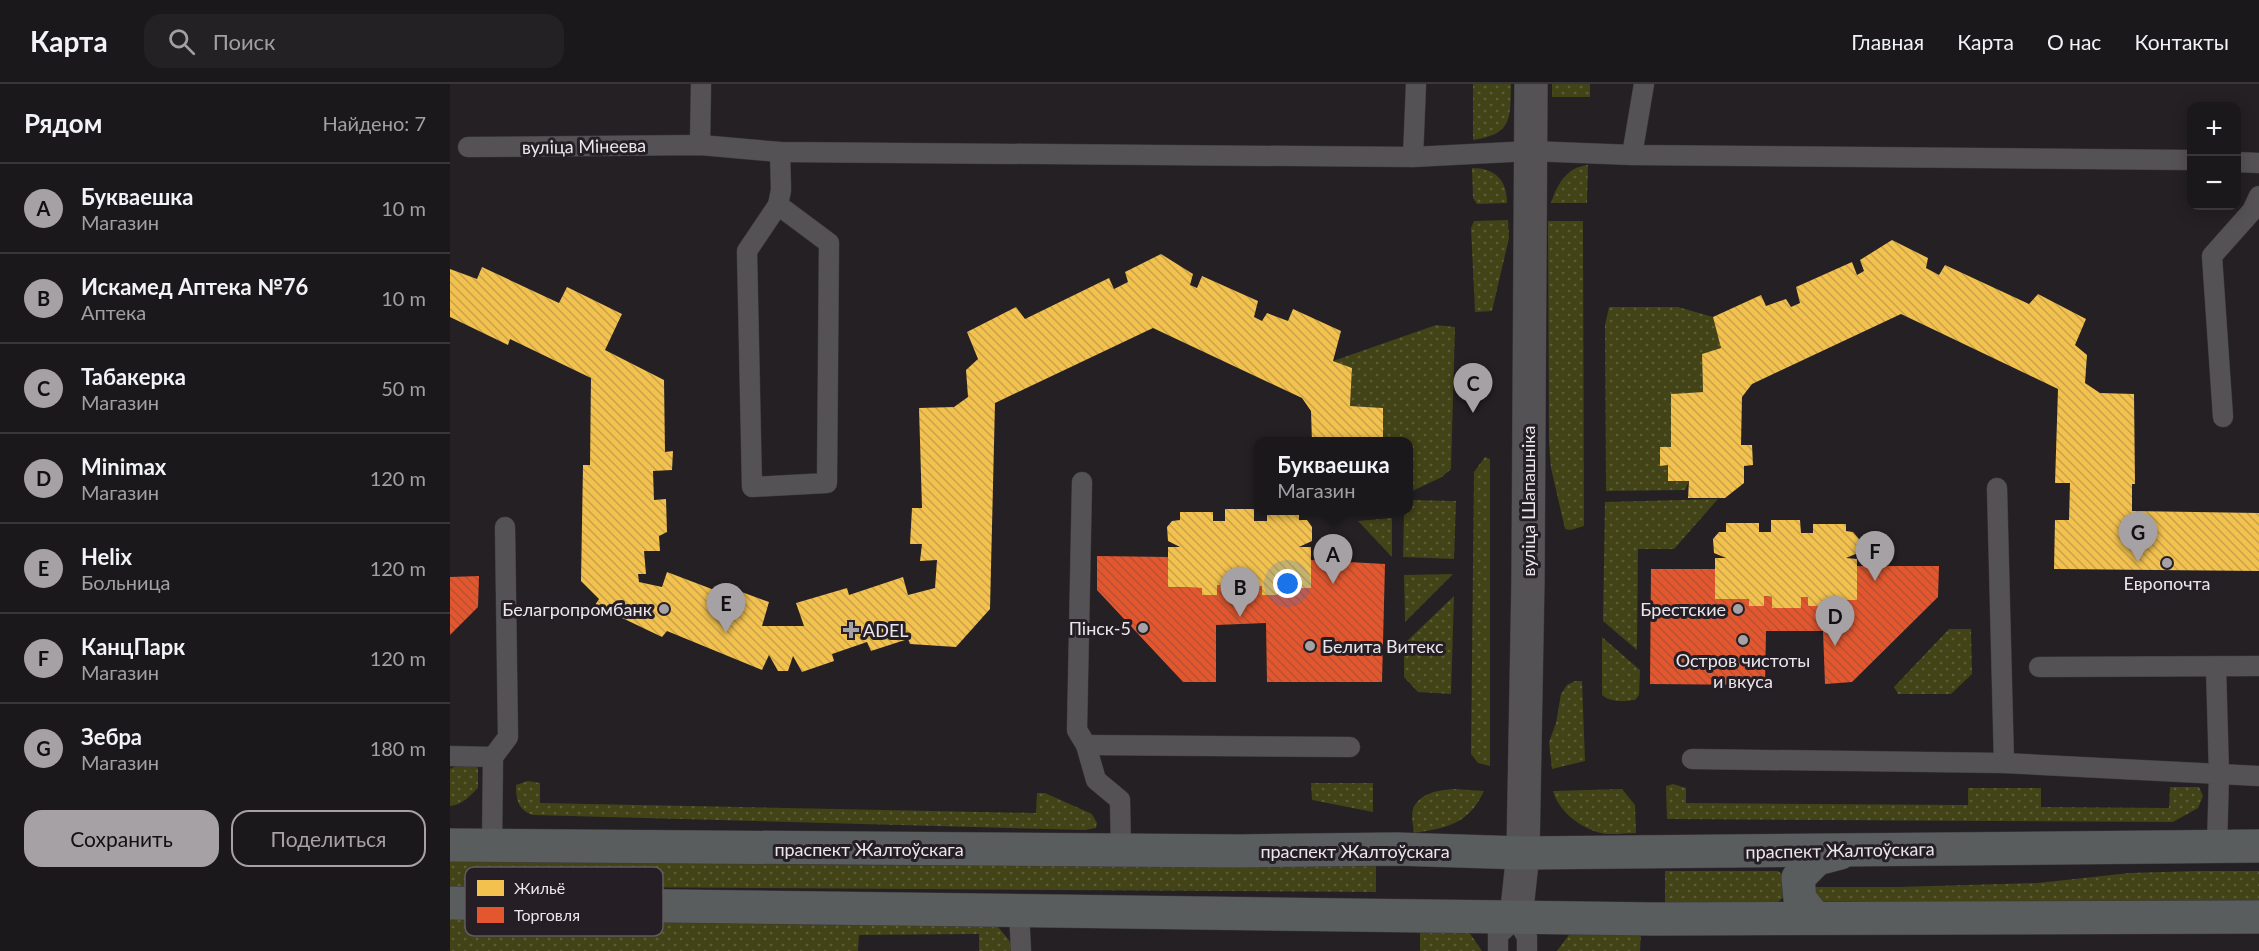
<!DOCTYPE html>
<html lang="ru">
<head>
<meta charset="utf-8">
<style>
	body { margin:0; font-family:Lato,sans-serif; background:#242124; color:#f1f3f6 }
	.controls { position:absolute; right:18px; top:18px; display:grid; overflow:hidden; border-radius:12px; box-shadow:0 3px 15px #0003 }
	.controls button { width:54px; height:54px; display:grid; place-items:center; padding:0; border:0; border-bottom:2px solid #39373a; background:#1b181b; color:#f1f3f6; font:30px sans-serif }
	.you { position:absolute; left:838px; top:500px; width:21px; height:21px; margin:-15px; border:4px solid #fff; border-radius:50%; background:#1a73e8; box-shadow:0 0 0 9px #1a73e833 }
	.badge { display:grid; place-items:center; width:39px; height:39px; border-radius:50%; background:#a5a1a5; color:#111; font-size:20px; font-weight:700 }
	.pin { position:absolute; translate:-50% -50px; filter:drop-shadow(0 2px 3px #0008) }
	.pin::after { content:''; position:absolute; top:32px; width:21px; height:18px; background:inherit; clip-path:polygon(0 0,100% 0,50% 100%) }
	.popup { position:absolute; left:804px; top:353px; width:159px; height:78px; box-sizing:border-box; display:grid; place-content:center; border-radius:12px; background:#1b181b; filter:drop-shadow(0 2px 4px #0005); font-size:20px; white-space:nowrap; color:#a0a0a3 }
	.popup b { font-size:22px; color:#f1f3f6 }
	.popup::after { content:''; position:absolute; left:50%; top:100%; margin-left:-12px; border:12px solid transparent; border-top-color:#1b181b }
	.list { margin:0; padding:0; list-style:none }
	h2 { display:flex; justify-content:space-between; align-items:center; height:78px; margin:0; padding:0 24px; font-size:26px }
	h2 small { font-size:20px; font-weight:400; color:#a0a0a3 }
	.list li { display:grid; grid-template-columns:39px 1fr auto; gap:18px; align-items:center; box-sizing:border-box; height:90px; padding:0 24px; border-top:2px solid #39373a }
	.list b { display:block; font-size:22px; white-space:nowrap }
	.list p { margin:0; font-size:20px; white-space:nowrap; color:#a0a0a3 }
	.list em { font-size:20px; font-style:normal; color:#a0a0a3 }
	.actions { display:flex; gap:12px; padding:18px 24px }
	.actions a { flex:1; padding:14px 0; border:2px solid #a5a1a5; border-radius:18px; text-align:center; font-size:21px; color:#a5a1a5 }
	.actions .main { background:#a5a1a5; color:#111 }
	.icon { flex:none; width:33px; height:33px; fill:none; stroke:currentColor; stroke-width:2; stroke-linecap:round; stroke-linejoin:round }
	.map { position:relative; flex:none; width:1809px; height:867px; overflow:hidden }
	header { display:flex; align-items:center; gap:36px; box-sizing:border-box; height:84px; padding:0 30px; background:#1b181b; border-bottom:2px solid #39373a }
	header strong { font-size:28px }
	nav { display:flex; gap:33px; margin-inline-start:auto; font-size:21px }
	.search { width:420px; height:54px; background:#242124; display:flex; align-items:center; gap:15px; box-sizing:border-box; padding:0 21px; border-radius:18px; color:#a0a0a3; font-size:22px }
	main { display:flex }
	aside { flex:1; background:#1b181b }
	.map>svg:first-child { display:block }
</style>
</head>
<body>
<header>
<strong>Карта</strong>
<div class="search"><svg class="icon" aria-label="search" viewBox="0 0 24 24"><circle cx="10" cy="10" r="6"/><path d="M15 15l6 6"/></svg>Поиск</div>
<nav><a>Главная</a><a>Карта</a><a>О нас</a><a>Контакты</a></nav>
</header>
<main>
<aside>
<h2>Рядом<small>Найдено: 7</small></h2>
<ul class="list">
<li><span class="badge">A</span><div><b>Букваешка</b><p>Магазин</p></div><em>10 m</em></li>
<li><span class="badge">B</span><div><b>Искамед Аптека №76</b><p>Аптека</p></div><em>10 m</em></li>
<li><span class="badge">C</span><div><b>Табакерка</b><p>Магазин</p></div><em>50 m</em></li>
<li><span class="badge">D</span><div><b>Minimax</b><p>Магазин</p></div><em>120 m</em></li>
<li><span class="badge">E</span><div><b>Helix</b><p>Больница</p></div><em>120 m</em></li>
<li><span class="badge">F</span><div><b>КанцПарк</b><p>Магазин</p></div><em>120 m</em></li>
<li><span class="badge">G</span><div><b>Зебра</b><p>Магазин</p></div><em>180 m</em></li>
</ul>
<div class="actions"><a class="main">Сохранить</a><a>Поделиться</a></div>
</aside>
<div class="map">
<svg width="1809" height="867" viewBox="0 0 1809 867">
	<defs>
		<pattern id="green-dots" width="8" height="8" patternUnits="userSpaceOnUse" patternTransform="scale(1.5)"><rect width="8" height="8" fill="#424317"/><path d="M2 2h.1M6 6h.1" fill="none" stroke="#5d5e39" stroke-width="1.8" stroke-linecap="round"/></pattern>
		<pattern id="homes-back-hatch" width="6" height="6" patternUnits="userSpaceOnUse" patternTransform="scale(1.5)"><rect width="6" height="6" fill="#f2c14e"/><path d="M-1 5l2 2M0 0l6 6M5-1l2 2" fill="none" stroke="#c7a24c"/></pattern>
		<pattern id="shops-back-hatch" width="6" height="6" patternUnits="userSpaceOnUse" patternTransform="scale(1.5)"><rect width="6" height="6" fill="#e4572e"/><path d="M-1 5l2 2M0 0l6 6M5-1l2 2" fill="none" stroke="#b55235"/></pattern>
	</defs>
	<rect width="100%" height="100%" fill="#242024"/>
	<!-- green -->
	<g fill="url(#green-dots)">
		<path d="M 1023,0 L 1061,0 C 1060,35 1063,50 1023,56 Z"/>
		<rect x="1102" y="0" width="38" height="13"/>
		<path d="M 1138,81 L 1137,119 L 1101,119 C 1107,100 1117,83 1138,81 Z"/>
		<path d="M 1022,84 C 1045,84 1057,96 1057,119 L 1027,120 L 1023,114 Z"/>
		<polygon points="1058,136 1059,154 1042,227 1025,228 1021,144 1024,137"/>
		<polygon points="1098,137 1133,137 1134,442 1121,446 1115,445 1101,384 1099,359"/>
		<polygon points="1159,223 1228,223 1263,233 1271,264 1252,270 1253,308 1221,310 1221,363 1210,364 1210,381 1218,381 1239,397 1235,406 1156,407 1155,241"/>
		<polygon points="986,241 1005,243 1001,385 992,393 958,409 958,358 933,357 932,324 900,322 902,284 883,277"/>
		<polygon points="1035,373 1040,375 1040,682 1028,679 1021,670 1024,388"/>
		<polygon points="1268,415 1224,465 1188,465 1187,566 1153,537 1155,418"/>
		<polygon points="958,416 1006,417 1004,475 953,473 954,427 958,426"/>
		<polygon points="942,434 942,473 908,437"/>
		<polygon points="1003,490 955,538 954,491"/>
		<polygon points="1004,512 1001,610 968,608 954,593 954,560"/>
		<polygon points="1499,545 1521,545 1522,590 1501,610 1448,610 1444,603"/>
		<path d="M 1152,553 L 1190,586 L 1189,611 L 1185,616 C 1174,617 1161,619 1152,611 Z"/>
		<polygon points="1125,597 1132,597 1135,677 1102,685 1099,658 1106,639 1111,610 1117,601"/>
		<path d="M 9,680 L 22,680 L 28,684 L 28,704 C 20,712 12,721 0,722 L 0,685 Z"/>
		<path d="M 78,697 L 90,699 L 90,719 L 586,729 L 587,709 L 595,709 L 642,730 L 647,739 L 646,744 L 635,746 L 83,731 C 68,726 66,716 66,701 Z"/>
		<polygon points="861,699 923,699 923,728 862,716"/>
		<polygon points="1223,700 1236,704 1236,719 1518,721 1518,704 1591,704 1591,723 1719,724 1720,703 1749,703 1753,712 1748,724 1723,738 1217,735 1216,702"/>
		<path d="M 1005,705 L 1034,707 C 1019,740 997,744 964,749 C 963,742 961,731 963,725 C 970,708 990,706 1005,705 Z"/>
		<path d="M 1172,705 L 1185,721 L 1186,749 C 1174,749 1158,752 1147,748 C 1128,742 1108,726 1103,707 Z"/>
		<polygon points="926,773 926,808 0,802 0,774"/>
		<polygon points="1215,787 1328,787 1336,793 1336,811 1328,818 1215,818"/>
		<polygon points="1745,787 1809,787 1809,819 1367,817 1364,803 1449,803 1588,799 1679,789"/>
		<polygon points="521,835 543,837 559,856 563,867 529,867 529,850 409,851 408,867 0,867 0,836"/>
		<polygon points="970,838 1019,848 1032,867 970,867"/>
		<polygon points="1121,848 1191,848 1190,867 1107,867"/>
	</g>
	<!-- homes -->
	<g fill="url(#homes-back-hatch)">
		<polygon points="1442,156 1478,174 1476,184 1489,191 1495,181 1579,220 1588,210 1636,235 1625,261 1637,271 1635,299 1650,309 1684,310 1685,400 1682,400 1682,427 1809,429 1809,487 1604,485 1605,436 1619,436 1620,399 1605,399 1608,305 1451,230 1302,300 1292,313 1291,361 1302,361 1303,381 1294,382 1294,399 1275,414 1238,414 1239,397 1218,397 1218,381 1210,382 1210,363 1221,363 1221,310 1253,308 1252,270 1271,264 1263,233 1311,211 1316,222 1336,215 1341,223 1350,219 1346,203 1402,178 1407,191 1414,187 1410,176"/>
		<polygon points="711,170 743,190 740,201 747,204 752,192 808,217 804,233 812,237 817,229 838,237 843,225 891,247 883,277 902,284 900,322 933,324 933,358 862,358 861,327 852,314 703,244 545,319 540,525 506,563 460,560 458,555 421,567 417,558 382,570 384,577 352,588 343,572 338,587 328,587 319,571 312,586 217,547 212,553 145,521 149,515 131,497 133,381 140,381 141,294 60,255 58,261 0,233 0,185 27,195 32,183 109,219 117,203 172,230 155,266 214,296 215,368 223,367 222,386 203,387 204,416 216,415 217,448 209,452 210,467 194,467 196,490 188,490 189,498 212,503 217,488 267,507 270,500 319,518 312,542 354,542 346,519 397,504 399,511 453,493 458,511 485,504 487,476 470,477 472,460 460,460 462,424 472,424 469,324 504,323 518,313 516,286 528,275 517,248 566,223 575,235 659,194 664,205 678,198 675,188"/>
		<polygon points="775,425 804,425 804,437 817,437 817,429 849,428 849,436 857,436 862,443 862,457 849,463 861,463 861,504 827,504 827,511 812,511 812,502 804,502 804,513 775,513 775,501 767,501 767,511 752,511 752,504 718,503 718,463 730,463 718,457 717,443 722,437 730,436 730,428 763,428 763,437 775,437"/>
		<polygon points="1321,436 1350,436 1351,449 1363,449 1363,440 1396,440 1396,447 1403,448 1409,455 1408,469 1396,474 1407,475 1407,516 1374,516 1374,522 1358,522 1358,513 1351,513 1351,524 1322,524 1322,513 1314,512 1314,522 1299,522 1299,515 1265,515 1265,474 1276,474 1264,469 1263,455 1269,448 1276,448 1276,439 1309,439 1309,448 1321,448"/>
	</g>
	<!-- shops -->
	<g fill="url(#shops-back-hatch)">
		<polygon points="647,472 718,473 718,503 752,504 752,511 767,511 767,501 775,501 775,513 804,513 804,502 812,502 812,511 827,511 827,504 861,504 861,476 935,480 932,598 817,598 816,539 766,541 766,598 733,598 647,506"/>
		<polygon points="1407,482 1489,482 1488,513 1402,598 1375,600 1373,547 1316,547 1315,601 1200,600 1201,485 1265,485 1265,515 1299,515 1299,522 1314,522 1314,512 1322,513 1322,524 1351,524 1351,513 1358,513 1358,522 1374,522 1374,516 1407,516"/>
		<polygon points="29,492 28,523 0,551 0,493"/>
	</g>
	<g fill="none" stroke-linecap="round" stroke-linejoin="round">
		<defs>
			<g id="lane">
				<polyline points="250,61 251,0"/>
				<polyline points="18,63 250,61 330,68 963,73 1080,67 1182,71 1742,76"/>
				<polyline points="1182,71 1194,0"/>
				<polyline points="963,73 966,0"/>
				<polyline points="1786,78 1809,79"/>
				<polygon points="328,121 379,159 377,399 302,403 297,167"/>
				<polyline points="328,121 331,106 330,68"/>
				<polyline points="1773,333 1762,172 1802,127 1809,112"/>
				<polyline points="632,398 627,646 636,661 646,696 670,716 671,766"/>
				<polyline points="1547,404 1554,679"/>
				<polyline points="1589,583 1809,582"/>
				<polyline points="1766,583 1769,690 1767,762"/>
				<polyline points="636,661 900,663"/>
				<polyline points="0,672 43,673"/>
				<polyline points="1242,675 1554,679 1809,692"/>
				<polyline points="42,763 43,673 58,653 55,443"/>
				<polyline points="569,827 571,867"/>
				<polyline points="1048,867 1048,851 1066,834 1077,853 1077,867"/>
			</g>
			<polyline id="secondary" points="1066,834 1073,769 1078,496 1081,0"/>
			<g id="primary">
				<polyline points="0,761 790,767 946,765 1073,769 1809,762"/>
				<polyline points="0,819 1204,835 1809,833"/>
				<polyline points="1365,834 1350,815 1348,794 1367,775 1390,769"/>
			</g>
		</defs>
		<!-- lane casing -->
		<use href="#lane" stroke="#3d3a3d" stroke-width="21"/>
		<!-- secondary casing -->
		<use href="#secondary" stroke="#3d3a3d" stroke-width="34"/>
		<!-- primary casing -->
		<use href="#primary" stroke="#3d3a3d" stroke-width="34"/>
		<!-- lane -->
		<use href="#lane" stroke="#545254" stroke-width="20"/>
		<!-- secondary -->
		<use href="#secondary" stroke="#545254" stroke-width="33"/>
		<!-- primary -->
		<use href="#primary" stroke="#5a5d5e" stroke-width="33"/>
	</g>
	<!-- markers -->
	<g fill="#a5a1a5" stroke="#251f25" stroke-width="2">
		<circle cx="1717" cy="479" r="6"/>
		<circle cx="214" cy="525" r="6"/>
		<circle cx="1288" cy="525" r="6"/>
		<circle cx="693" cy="544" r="6"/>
		<path d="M398 537h6v6h6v6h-6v6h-6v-6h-6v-6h6z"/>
		<circle cx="1293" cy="556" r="6"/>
		<circle cx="860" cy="562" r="6"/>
	</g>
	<g text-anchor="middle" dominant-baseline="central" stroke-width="6" stroke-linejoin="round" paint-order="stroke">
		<!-- street labels -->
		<g font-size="18" fill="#eae6eb" stroke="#251f25">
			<text transform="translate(134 62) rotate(-1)">вуліца Мінеева</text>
			<text transform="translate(1078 417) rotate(-90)">вуліца Шапашніка</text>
			<text x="419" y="765">праспект Жалтоўскага</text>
			<text transform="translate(1390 766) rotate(-1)">праспект Жалтоўскага</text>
			<text x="905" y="767">праспект Жалтоўскага</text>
		</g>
		<!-- poi labels -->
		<g font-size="18" fill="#eae6eb" stroke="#251f25" text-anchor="end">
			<text x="1717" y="499" text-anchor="middle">Европочта</text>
			<text x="202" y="525">Белагропромбанк</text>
			<text x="1276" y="525">Брестские</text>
			<text x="681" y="544">Пінск-5</text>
			<text x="413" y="546" text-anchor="start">ADEL</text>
			<text x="872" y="562" text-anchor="start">Белита Витекс</text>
			<text x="1293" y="576" text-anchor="middle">Остров чистоты<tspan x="1293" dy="21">и вкуса</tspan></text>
		</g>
	</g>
	<!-- legend -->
	<rect x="15" y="783" width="198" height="69" rx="9" fill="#251f25" stroke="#605b60" stroke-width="1.5"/>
	<rect x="27" y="796" width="27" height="16" fill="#f2c14e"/>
	<rect x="27" y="823" width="27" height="16" fill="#e4572e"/>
	<g font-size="16" fill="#eae6eb">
		<text x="64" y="810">Жильё</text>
		<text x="64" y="837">Торговля</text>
	</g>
</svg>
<div class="controls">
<button>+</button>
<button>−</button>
</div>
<div class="you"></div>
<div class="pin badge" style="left:883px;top:500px">A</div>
<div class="popup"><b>Букваешка</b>Магазин</div>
<div class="pin badge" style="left:790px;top:533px">B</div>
<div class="pin badge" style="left:1023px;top:329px">C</div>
<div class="pin badge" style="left:1385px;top:562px">D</div>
<div class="pin badge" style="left:276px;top:549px">E</div>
<div class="pin badge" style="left:1425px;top:497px">F</div>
<div class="pin badge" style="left:1688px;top:478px">G</div>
</div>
</main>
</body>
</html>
